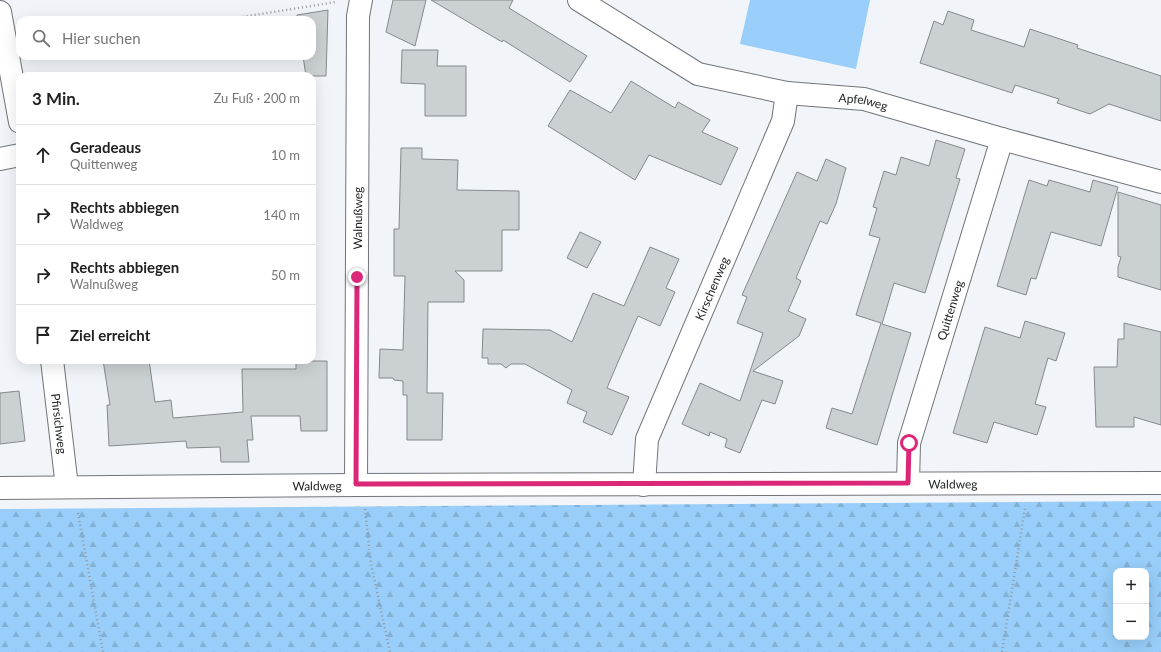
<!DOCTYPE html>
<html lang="de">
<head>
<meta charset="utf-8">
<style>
	body { margin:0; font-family:Lato,sans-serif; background:#f2f2f2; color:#222 }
	.controls { position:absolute; right:12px; bottom:12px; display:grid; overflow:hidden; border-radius:8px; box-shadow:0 4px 16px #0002 }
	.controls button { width:36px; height:36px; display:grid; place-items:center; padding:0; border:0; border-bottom:1px solid #e0e0e0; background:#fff; color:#222; font:20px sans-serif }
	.stop { position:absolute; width:12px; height:12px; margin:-9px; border:3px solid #db2777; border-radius:50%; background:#fff }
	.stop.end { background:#db2777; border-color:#fff; box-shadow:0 1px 4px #0008 }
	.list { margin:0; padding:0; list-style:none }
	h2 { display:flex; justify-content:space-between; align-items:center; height:52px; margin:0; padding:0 16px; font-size:17px }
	h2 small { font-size:13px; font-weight:400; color:#767676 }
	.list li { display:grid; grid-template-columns:26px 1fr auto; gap:12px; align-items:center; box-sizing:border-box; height:60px; padding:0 16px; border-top:1px solid #e0e0e0 }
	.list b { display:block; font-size:15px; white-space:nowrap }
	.list p { margin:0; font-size:13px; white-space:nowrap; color:#767676 }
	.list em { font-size:13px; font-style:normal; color:#767676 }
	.icon { flex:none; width:22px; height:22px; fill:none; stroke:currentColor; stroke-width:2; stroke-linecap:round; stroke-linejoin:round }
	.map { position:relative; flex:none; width:1161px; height:652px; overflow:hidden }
	.search { position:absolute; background:#fff; box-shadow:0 4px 16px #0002; left:16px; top:16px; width:300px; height:44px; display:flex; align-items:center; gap:10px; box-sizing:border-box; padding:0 14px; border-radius:12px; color:#767676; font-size:15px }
	.panel { position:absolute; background:#fff; box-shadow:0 4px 16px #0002; left:16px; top:72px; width:300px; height:292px; border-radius:12px }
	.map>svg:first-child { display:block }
</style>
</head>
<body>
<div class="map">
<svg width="1161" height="652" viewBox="0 0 1161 652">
	<defs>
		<pattern id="forest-firs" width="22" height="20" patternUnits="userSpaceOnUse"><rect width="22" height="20" fill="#98cef9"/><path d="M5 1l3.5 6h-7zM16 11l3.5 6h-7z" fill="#83b1d5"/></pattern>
	</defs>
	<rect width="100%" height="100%" fill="#f1f5f9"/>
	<!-- forest -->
	<path fill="url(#forest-firs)" fill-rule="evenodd" d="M 1161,501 L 1161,652 L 0,652 L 0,509 ZM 1116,571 L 1146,571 L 1146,637 L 1116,637 Z"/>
	<!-- park -->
	<polygon fill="#98cef9" points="750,0 870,0 856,69 740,44"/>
	<!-- building -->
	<g fill="#cbd0d3" stroke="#85898c">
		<polygon points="393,0 426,0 415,46 386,32"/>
		<polygon points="431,0 513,0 509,8 587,56 570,82 503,40 502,42"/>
		<polygon points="328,10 326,76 306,76 303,56 312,56 312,20 297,20 297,15"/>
		<polygon points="948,11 974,20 971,30 1024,47 1030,29 1078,45 1077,48 1161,76 1161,121 1109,104 1090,114 1057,103 1059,99 1015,85 1012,93 920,63 934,21 943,25"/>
		<polygon points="402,50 438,50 437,66 466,66 466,116 425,116 425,84 401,83"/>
		<polygon points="631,81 675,108 678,102 710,120 702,132 738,148 721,185 649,155 635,180 548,126 570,90 611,113"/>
		<polygon points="936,140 965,149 956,178 960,179 925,293 894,283 882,324 911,333 877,445 826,428 832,408 852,414 881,323 856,315 880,238 869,235 877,208 873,207 884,171 896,175 901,157 929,166"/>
		<polygon points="401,148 422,148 422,159 458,160 457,190 519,191 519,230 502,230 502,271 455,271 464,280 464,302 428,302 427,393 443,393 442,440 407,440 407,395 403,395 403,381 394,380 393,378 379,378 380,349 403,350 405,276 394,276 394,229 399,229"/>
		<polygon points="826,159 846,168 836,204 827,224 820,221 796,278 801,281 788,311 806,319 799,336 753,371 783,381 775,404 762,400 740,453 725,447 727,439 710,432 709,436 682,424 700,383 740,401 763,333 737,323 747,297 742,295 797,172 817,181"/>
		<polygon points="1029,180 1047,186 1049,180 1090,192 1093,180 1118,187 1101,246 1051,232 1036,279 1031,278 1026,295 997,286"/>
		<polygon points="1118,192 1161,205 1161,290 1118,277 1118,267 1121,257 1118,256"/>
		<polygon points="580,232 601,242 587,268 567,258"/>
		<polygon points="650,247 679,259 666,288 675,292 660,326 638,316 615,369 607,388 629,397 612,435 583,422 587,412 567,403 572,390 525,364 511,364 506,368 501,364 488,364 488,358 482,358 483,329 550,330 572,342 593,293 624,306"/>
		<polygon points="1025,321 1065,333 1056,361 1048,358 1035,404 1046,407 1037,435 994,422 987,443 953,433 985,327 1020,338"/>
		<polygon points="1124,323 1161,332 1161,425 1134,417 1134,427 1096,427 1094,367 1117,367 1118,339 1124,339"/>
		<polygon points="103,360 149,360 155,402 171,400 173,418 243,412 242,369 296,369 296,361 327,361 327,431 301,431 300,416 251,416 253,440 247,440 249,462 221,462 220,447 187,448 186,441 109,446 107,405 110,405"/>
		<polygon points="19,391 25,441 0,444 0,393"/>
	</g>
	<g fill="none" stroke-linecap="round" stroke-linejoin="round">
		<defs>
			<g id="minor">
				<path id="s1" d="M 579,0 L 698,74 L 787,93 L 864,99 L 1002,139 L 1161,182"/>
				<polyline points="0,12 20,122"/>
				<polyline points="0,159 20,155"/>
				<path id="s2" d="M 52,360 L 67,487"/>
				<path id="s3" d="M 908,483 L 909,443 L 1002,139"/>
				<path id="s4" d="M 356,485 L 358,16 L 361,0"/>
				<path id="s5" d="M 644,485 L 647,439 L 783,121 L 787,93"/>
				<path id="s6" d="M 0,488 L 356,485 L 1161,483"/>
			</g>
		</defs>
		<!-- minor casing -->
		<use href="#minor" stroke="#717478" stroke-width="24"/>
		<!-- path -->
		<g stroke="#96999c" stroke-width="2.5" stroke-dasharray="1 3" stroke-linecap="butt">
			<polyline points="223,20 336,2"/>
			<polyline points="365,509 371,564 390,652"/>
			<polyline points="78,513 103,652"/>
			<polyline points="1002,652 1025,508"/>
		</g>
		<!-- minor -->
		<use href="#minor" stroke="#fff" stroke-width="22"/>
	</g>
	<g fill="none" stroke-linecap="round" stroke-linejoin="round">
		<!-- route -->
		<polyline stroke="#db2777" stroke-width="5" points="357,277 356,484 908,483 909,443"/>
	</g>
	<g text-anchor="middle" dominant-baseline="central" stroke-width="4" stroke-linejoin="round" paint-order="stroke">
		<!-- street labels -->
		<g font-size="12" fill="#222425" stroke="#f1f5f9">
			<text stroke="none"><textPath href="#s1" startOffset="308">Apfelweg</textPath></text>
			<text stroke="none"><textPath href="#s4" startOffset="267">Walnußweg</textPath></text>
			<text stroke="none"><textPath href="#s5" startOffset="210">Kirschenweg</textPath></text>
			<text stroke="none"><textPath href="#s3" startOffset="179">Quittenweg</textPath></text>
			<text stroke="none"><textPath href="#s2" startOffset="64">Pfirsichweg</textPath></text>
			<text stroke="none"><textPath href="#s6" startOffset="953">Waldweg</textPath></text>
			<text stroke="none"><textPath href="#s6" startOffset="317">Waldweg</textPath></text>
		</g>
	</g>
</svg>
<div class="controls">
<button>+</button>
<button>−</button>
</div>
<div class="stop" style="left:909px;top:443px"></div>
<div class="stop end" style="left:357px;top:277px"></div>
<div class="search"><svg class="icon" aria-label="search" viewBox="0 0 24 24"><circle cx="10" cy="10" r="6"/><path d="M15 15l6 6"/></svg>Hier suchen</div>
<section class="panel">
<h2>3 Min.<small>Zu Fuß · 200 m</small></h2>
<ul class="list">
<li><svg class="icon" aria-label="ahead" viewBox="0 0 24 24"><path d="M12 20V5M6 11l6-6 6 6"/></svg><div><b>Geradeaus</b><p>Quittenweg</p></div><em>10 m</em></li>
<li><svg class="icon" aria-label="right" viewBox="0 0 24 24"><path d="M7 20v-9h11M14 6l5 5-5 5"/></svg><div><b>Rechts abbiegen</b><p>Waldweg</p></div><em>140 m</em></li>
<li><svg class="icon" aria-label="right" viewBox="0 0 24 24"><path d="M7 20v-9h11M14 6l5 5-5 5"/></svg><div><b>Rechts abbiegen</b><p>Walnußweg</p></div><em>50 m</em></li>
<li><svg class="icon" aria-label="arrive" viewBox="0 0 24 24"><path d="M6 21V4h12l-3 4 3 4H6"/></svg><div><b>Ziel erreicht</b></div></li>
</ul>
</section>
</div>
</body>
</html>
